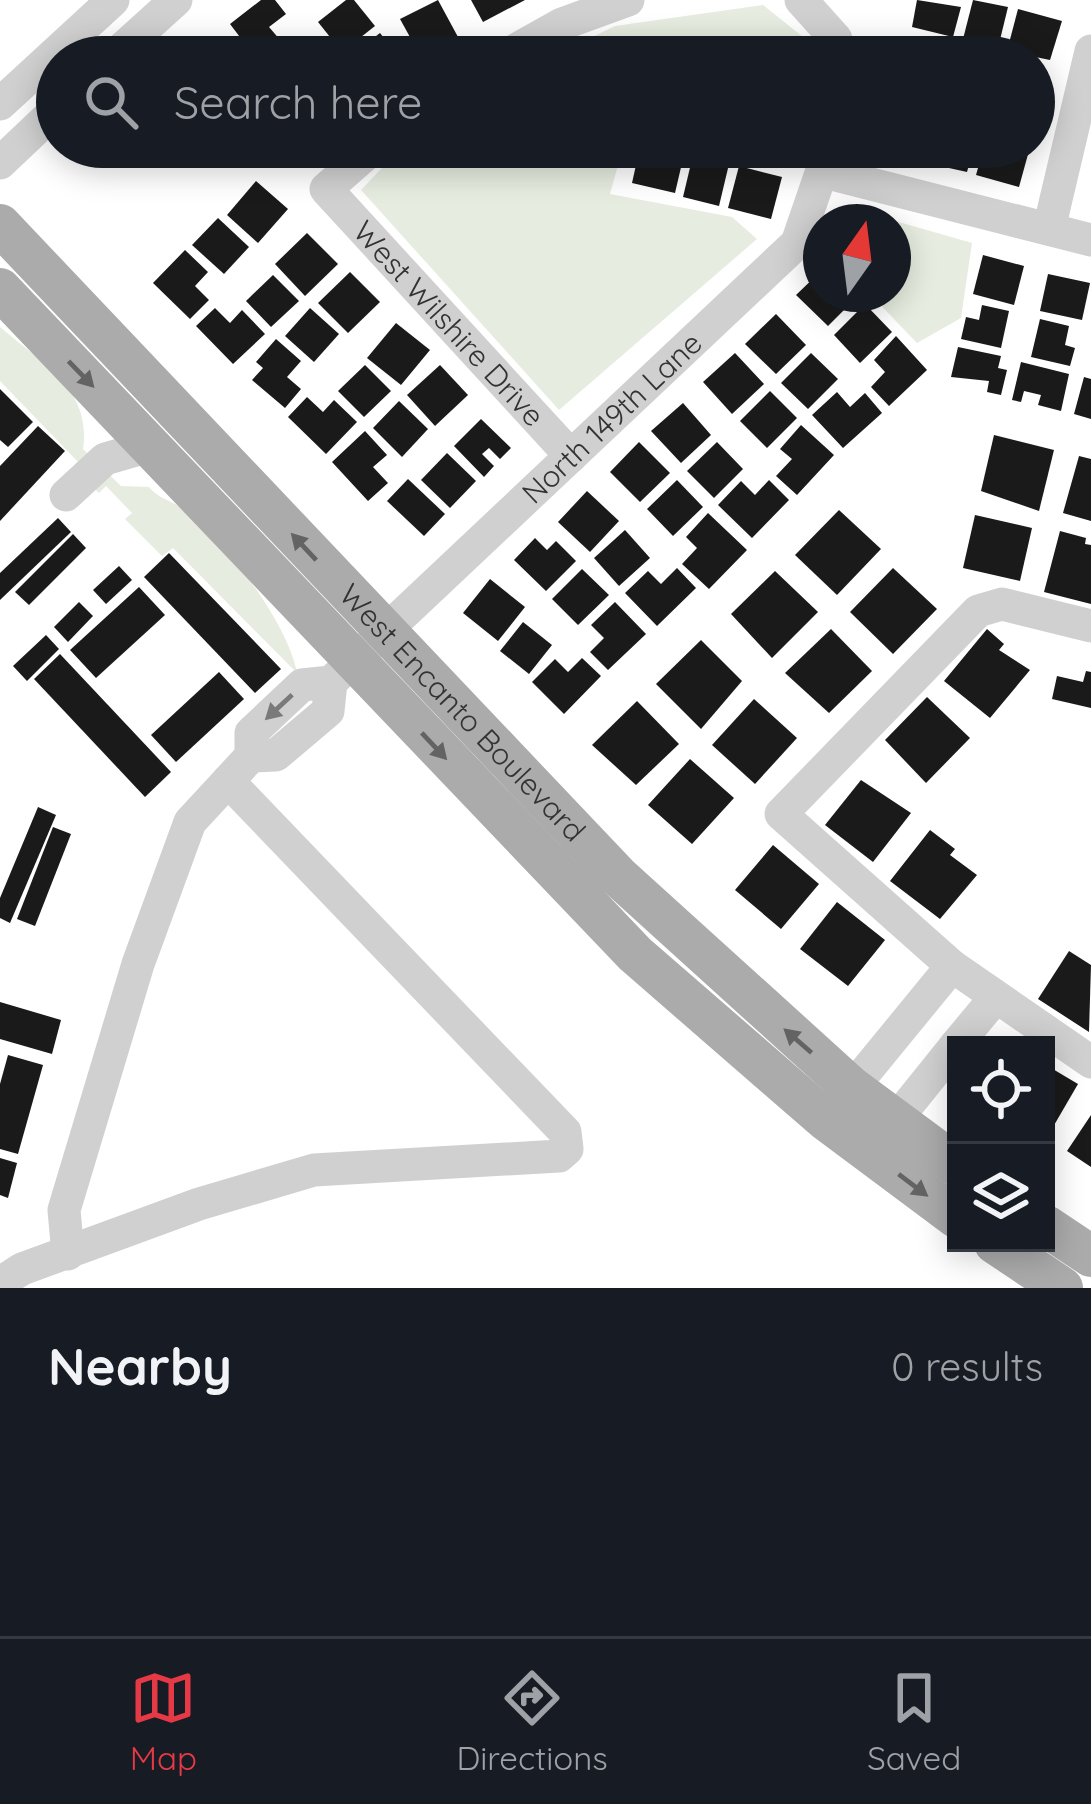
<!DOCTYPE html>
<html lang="en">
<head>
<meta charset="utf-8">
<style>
	body { margin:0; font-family:Quicksand,sans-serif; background:#242831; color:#f1f3f6 }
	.controls { position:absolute; right:36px; bottom:36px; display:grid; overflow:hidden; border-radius:0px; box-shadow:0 6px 30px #0003 }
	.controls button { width:108px; height:108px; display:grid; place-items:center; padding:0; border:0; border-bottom:3px solid #363941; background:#171b24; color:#f1f3f6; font:60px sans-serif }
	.compass { position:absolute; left:803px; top:204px; width:108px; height:108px; border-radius:50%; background:#171b24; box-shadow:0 6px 30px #0003; rotate:14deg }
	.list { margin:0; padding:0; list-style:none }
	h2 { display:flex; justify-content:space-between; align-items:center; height:156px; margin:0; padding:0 48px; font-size:51px }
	h2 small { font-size:39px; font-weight:400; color:#9ea1a6 }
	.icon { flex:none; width:66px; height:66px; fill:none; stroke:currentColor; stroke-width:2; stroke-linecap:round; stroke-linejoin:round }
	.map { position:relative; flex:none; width:1091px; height:1288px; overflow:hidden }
	.search { position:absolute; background:#171b24; box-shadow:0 6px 30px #0003; left:36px; right:36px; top:36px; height:132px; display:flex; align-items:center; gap:30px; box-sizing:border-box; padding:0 42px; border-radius:66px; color:#9ea1a6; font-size:45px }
	.sheet { height:348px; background:#171b24 }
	nav { display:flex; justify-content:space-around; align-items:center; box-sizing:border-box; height:168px; border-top:3px solid #363941; background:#171b24; font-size:33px; color:#9ea1a6 }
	nav a { display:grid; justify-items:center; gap:6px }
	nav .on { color:#e63946 }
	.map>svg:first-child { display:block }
</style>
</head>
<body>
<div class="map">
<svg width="1091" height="1288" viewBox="0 0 1091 1288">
	<rect width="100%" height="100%" fill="#fff"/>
	<!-- green -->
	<g fill="#e6ecdf">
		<polygon points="763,5 813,45 810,57 551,57 615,26"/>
		<polygon points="402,147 623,147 610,194 732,217 757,239 559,410 361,190"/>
		<polygon points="857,210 972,243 961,318 917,343 870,294 893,294 893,222 844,222"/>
		<path d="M 0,327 C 41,363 92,388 83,449 L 121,486 L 149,487 C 159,499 168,499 180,507 C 223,537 288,623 297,673 L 173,548 L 162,556 L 125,519 L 132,513 L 106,486 L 99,493 L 78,472 L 82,466 L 0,381 Z"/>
	</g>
	<!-- building -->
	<g fill="#1a1a1a">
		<polygon points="261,0 275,0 286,14 269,27 281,41 255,57 230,24"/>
		<polygon points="346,0 354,0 375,26 342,52 318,22"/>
		<polygon points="438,0 458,37 421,57 400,19"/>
		<polygon points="471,0 525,0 483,22"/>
		<polygon points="917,0 961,7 953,37 912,27"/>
		<polygon points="973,0 1008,7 998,48 963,39"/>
		<polygon points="1018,9 1062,21 1050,60 1007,51"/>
		<polygon points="380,33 399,57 349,57"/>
		<polygon points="908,40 951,51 949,57 904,57"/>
		<polygon points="1034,72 1047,75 1040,116 1034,115"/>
		<polygon points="640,147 666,147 664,159 682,163 675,193 632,183"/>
		<polygon points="936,147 974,147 967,172 931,164"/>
		<polygon points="984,147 1030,147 1019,187 976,175"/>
		<polygon points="693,155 729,164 719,206 683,197"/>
		<polygon points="739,166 782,177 771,219 728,208"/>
		<polygon points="256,181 288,209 258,243 227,215"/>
		<polygon points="218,218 249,247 224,274 192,245"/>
		<polygon points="307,233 338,264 305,296 275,264"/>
		<polygon points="185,250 208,272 195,286 209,300 190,319 153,283"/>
		<polygon points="983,255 1024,266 1014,305 973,294"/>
		<polygon points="821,271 821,294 858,296 828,326 796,295"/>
		<polygon points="350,272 380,302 348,333 318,303"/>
		<polygon points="1048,274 1090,283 1082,320 1040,311"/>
		<polygon points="273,275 299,301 271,327 246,301"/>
		<polygon points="865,304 892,332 860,363 834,335"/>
		<polygon points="982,305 1009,311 1001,348 961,339 966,317 979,320"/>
		<polygon points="215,308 230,323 242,310 265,334 233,364 196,326"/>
		<polygon points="310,308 339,334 314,362 285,336"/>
		<polygon points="776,314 806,345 776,374 745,344"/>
		<polygon points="1040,319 1069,326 1065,345 1075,348 1070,366 1031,357"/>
		<polygon points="396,323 430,350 401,385 367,358"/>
		<polygon points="896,336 927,370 889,406 871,387 885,372 874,360"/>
		<polygon points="276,339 301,361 287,377 301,389 285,408 252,380 263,368 256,362"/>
		<polygon points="958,347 1001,356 998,368 1007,370 1001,395 987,392 989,381 951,377"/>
		<polygon points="735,353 764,384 732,414 703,382"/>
		<polygon points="811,353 838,379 808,409 781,383"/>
		<polygon points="1021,362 1069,374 1061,411 1038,405 1041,395 1024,391 1021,402 1012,400"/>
		<polygon points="365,365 391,391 364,417 338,391"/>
		<polygon points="440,365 468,395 435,426 407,395"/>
		<polygon points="1084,377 1091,379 1091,419 1074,414"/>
		<polygon points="0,389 33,422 8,447 0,440"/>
		<polygon points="770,391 797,418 767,448 740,421"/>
		<polygon points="837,392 850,407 865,393 882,413 843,448 812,415"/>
		<polygon points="307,397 323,412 334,400 357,422 326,454 288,417"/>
		<polygon points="399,401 428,429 402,457 373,428"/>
		<polygon points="683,403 711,435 681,463 651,431"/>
		<polygon points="481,419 511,448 500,459 489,448 482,454 494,466 484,477 454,446"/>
		<polygon points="801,425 834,455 797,495 776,476 792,459 780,449"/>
		<polygon points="38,426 65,451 0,521 0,466"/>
		<polygon points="365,431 387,455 373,467 388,483 368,501 332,462"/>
		<polygon points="994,435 1054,450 1039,511 981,491"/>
		<polygon points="639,442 670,473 640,502 610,472"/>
		<polygon points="717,442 743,469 714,498 687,471"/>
		<polygon points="447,453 476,481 450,508 421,480"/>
		<polygon points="1079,456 1091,459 1091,521 1063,513"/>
		<polygon points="408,479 445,514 424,536 387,501"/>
		<polygon points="677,480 703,507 673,536 647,509"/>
		<polygon points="769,480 789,500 752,538 718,505 741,481 755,495"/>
		<polygon points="587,491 619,521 590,552 558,522"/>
		<polygon points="839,510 881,549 837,595 795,555"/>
		<polygon points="708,513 747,550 709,589 682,564 697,548 686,537"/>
		<polygon points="975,515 1032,528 1020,581 963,568"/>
		<polygon points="58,518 71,532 0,600 0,573"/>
		<polygon points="625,530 650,558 619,586 594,558"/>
		<polygon points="1060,531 1086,538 1085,544 1091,545 1091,604 1044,592"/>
		<polygon points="73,534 86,548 29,605 15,592"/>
		<polygon points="535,538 547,550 556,541 576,561 546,591 514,560"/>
		<polygon points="169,553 281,669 255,693 144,577"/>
		<polygon points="119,566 132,580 106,604 93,590"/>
		<polygon points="677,568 696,588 657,626 625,593 648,571 661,584"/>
		<polygon points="893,568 937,609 893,654 850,612"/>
		<polygon points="582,569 609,595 578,625 552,599"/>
		<polygon points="775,571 818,612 772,658 731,614"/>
		<polygon points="490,579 525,607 498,641 463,613"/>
		<polygon points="139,587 165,615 96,678 70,650"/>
		<polygon points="79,602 93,616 68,642 54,627"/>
		<polygon points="615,602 646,634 608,670 590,652 604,638 591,625"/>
		<polygon points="523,622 552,645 529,674 500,651"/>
		<polygon points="831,629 872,671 829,713 785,673"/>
		<polygon points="987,629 1004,644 999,650 1030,670 990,718 944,681"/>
		<polygon points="46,635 59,649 27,681 13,666"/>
		<polygon points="701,640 742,681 701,729 656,684"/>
		<polygon points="60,654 171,772 145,797 34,679"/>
		<polygon points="582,658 601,676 564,714 532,682 555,659 568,672"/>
		<polygon points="1086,671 1091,672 1091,708 1052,699 1057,676 1083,682"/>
		<polygon points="219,672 244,699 176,762 151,735"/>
		<polygon points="927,697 970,738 926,783 885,740"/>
		<polygon points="754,699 797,738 755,784 712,745"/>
		<polygon points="637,701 679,744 636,785 592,745"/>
		<polygon points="690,759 734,798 692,844 648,805"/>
		<polygon points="861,780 911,813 873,862 825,825"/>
		<polygon points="38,807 56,815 10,923 0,918 0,898"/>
		<polygon points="53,827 71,834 35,926 17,919"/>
		<polygon points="930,830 955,849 950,855 977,875 940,919 890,881"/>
		<polygon points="773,845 819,884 781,929 735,890"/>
		<polygon points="837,902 885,940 848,986 800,949"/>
		<polygon points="1069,951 1091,965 1089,1032 1038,999"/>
		<polygon points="0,1002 61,1020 52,1054 0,1039"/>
		<polygon points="8,1055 43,1065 18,1154 0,1149 0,1084"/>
		<polygon points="1046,1065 1078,1084 1046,1139"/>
		<polygon points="1091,1115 1091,1167 1067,1151"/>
		<polygon points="0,1158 17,1163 8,1198 0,1195"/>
	</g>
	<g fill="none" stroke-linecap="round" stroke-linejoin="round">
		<!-- minor -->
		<g stroke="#d0d0d0" stroke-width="33">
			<polyline points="801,0 836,39 838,57"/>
			<polyline points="113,57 176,0"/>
			<polyline points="503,57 562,24 628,0"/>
			<polyline points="0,104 113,0"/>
			<path id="s1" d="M 374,147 L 326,189 L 571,456"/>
			<polyline points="0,163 57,109"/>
			<polyline points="824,172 1091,240"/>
			<polyline points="1049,229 1091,51"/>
			<polyline points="66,495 105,459 150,446"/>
			<polyline points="1091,626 1002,604 978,611 781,814 952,966 1091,1062"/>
			<polyline points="251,756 276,755 328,711 331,682"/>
			<polyline points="956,1045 995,998"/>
			<polyline points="839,1104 952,966"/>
			<polyline points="882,1137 956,1045"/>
			<path id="s2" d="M 68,1254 L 64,1210 L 138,964 L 190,822 L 251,756 L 251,733 L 302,685 L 331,682 L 797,243 L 830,147"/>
			<polyline points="0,1283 22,1269 199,1204 314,1170 559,1156 567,1149 565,1132 228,781"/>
		</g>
		<!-- major -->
		<g stroke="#ababab" stroke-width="42">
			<path id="s3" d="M 0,225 L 618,876 L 852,1088 L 956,1165"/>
			<polyline points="0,289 635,954 826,1120 956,1217"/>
			<polyline points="1046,1226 1091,1256"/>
			<polyline points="995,1243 1062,1288"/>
		</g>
	</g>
	<!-- one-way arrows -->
	<defs><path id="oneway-solid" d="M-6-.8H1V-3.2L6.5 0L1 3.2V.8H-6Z" transform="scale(3)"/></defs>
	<g fill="#636363">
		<use href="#oneway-solid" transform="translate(81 374) rotate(46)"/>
		<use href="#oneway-solid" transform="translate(304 547) rotate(-133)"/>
		<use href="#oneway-solid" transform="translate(434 746) rotate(47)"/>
		<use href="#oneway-solid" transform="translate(798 1041) rotate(-139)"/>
		<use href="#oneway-solid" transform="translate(913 1185) rotate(37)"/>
	</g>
	<use fill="#7a7a7a" href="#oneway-solid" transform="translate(279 707) rotate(137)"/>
	<g text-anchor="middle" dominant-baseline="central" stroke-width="12" stroke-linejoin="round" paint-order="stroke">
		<!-- street labels -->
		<g font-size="30" fill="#333" stroke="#fff">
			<text stroke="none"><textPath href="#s1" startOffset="246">West Wilshire Drive</textPath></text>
			<text stroke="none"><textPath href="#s2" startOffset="1050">North 149th Lane</textPath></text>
			<text stroke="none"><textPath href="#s3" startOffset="672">West Encanto Boulevard</textPath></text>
		</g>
	</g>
</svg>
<div class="controls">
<button><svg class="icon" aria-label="locate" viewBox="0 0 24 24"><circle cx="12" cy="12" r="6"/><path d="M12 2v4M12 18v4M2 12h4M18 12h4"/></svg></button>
<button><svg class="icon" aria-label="layers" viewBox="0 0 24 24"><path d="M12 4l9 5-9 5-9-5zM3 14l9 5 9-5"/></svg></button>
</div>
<svg class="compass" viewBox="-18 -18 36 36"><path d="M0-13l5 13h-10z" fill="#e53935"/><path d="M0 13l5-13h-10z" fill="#9ea1a6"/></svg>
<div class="search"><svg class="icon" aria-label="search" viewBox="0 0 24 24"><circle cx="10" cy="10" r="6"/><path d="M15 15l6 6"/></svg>Search here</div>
</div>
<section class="sheet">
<h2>Nearby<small>0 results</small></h2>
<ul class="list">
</ul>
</section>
<nav>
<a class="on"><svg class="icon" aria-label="map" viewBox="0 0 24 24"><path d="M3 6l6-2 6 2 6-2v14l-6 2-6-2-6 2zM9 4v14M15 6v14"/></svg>Map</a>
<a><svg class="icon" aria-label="directions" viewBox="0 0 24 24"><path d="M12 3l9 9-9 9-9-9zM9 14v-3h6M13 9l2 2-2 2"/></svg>Directions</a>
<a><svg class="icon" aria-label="saved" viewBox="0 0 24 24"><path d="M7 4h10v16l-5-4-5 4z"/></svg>Saved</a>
</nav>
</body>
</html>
